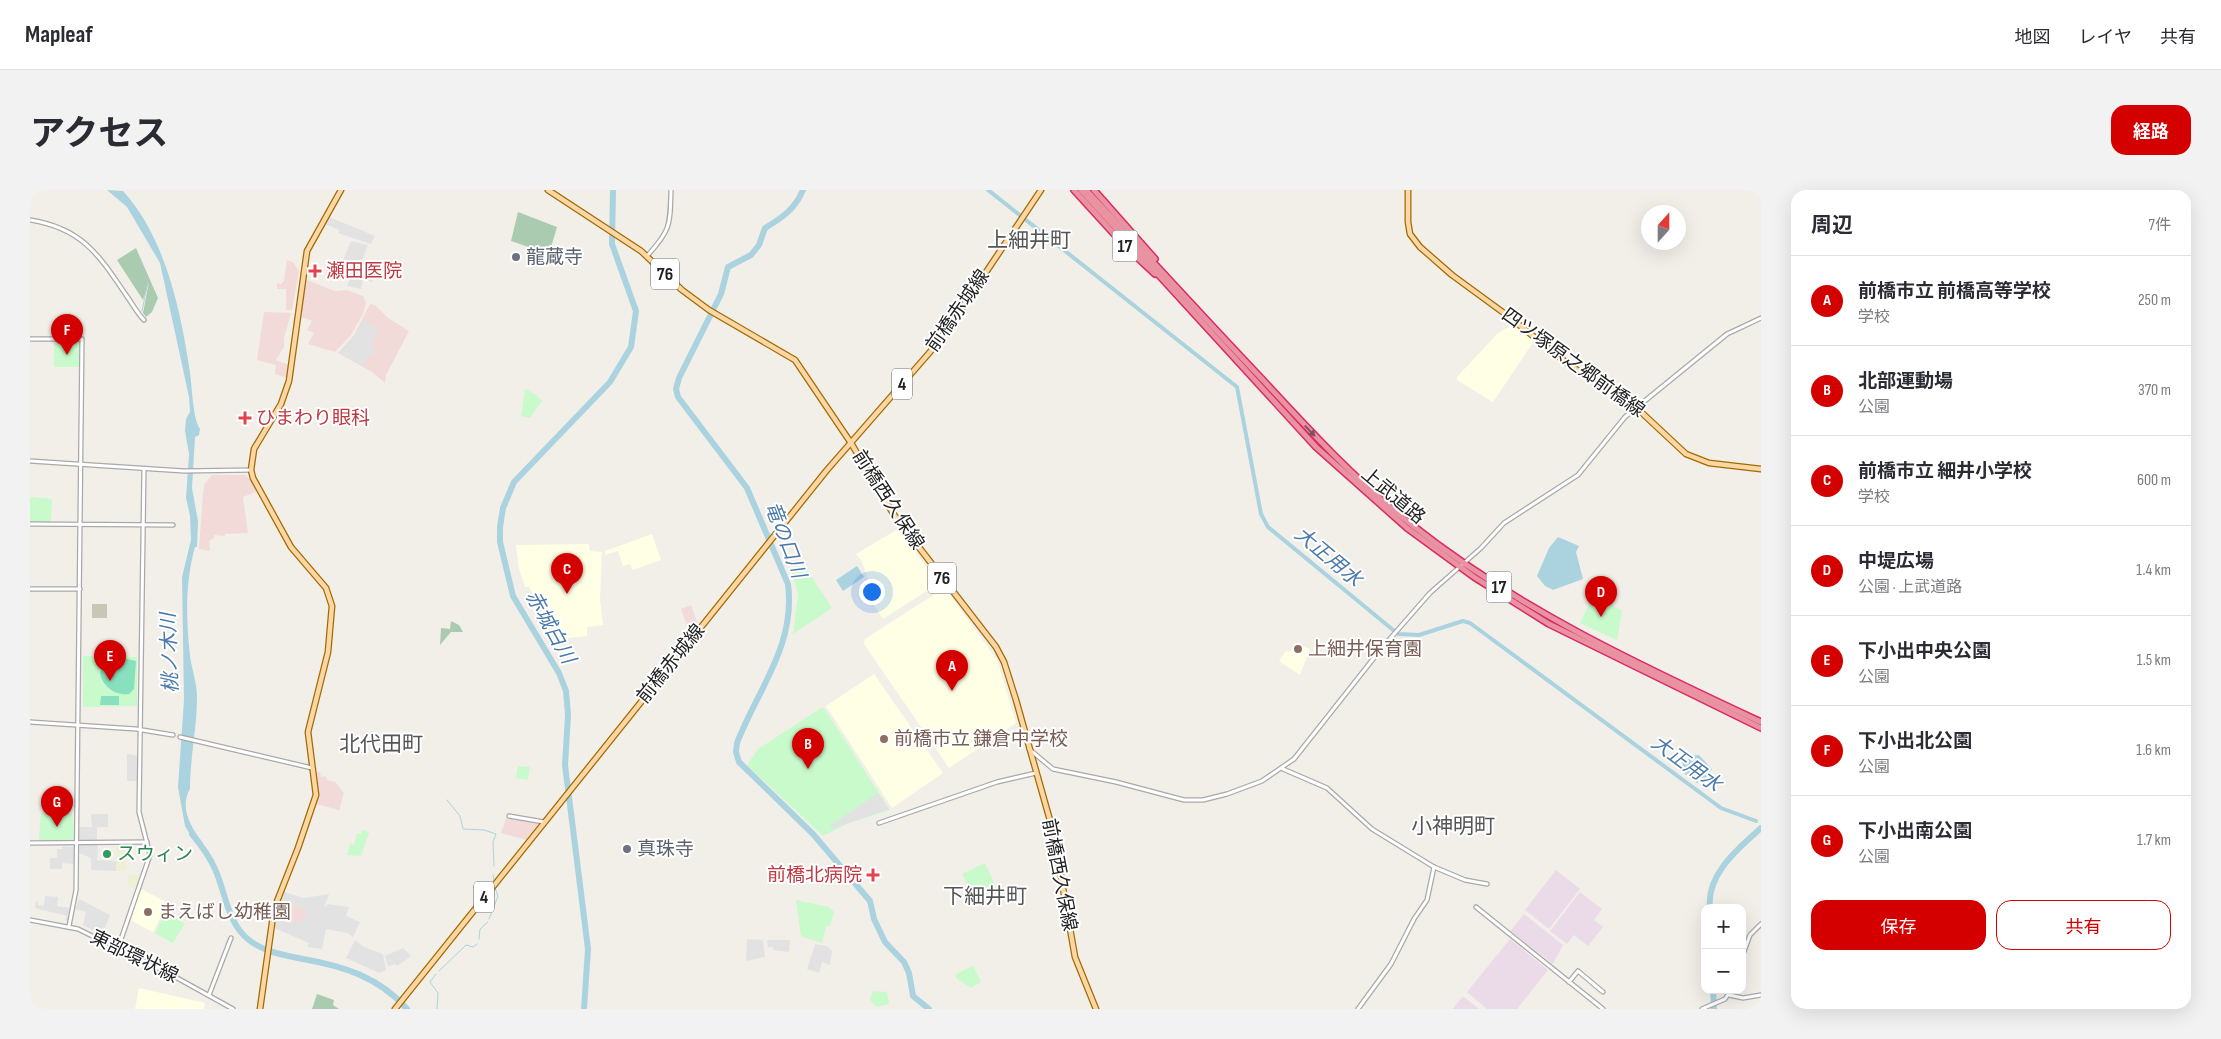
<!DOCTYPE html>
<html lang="ja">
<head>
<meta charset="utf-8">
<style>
	body { margin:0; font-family:"Sofia Sans Condensed","Noto Sans JP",sans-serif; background:#f2f2f3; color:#2b2b33 }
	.controls { position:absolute; right:15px; bottom:15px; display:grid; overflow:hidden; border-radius:10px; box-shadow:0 5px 20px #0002 }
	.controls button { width:45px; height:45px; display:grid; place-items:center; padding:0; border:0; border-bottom:1px solid #e1e1e2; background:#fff; color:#2b2b33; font:25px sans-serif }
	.compass { position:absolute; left:1611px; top:15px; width:45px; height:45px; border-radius:50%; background:#fff; box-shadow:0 5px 20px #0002; rotate:21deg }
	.you { position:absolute; left:841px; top:401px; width:18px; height:18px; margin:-12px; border:4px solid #fff; border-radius:50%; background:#1a73e8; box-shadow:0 0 0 8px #1a73e833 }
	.badge { display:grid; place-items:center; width:32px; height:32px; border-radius:50%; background:#d40000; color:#fff; font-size:16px; font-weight:700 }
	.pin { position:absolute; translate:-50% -41px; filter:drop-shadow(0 1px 2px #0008) }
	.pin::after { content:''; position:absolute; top:26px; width:18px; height:15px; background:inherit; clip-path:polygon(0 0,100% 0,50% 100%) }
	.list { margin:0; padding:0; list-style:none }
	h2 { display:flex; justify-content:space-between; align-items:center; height:65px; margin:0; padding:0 20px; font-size:21px }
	h2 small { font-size:16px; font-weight:400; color:#7c7c81 }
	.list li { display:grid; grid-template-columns:32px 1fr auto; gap:15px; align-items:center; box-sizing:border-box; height:90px; padding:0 20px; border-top:1px solid #e1e1e2 }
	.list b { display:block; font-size:19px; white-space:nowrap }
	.list p { margin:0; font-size:16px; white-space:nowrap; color:#7c7c81 }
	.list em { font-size:16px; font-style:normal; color:#7c7c81 }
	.actions { display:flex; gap:10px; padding:15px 20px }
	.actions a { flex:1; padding:11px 0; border:1px solid #d40000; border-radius:15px; text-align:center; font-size:18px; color:#d40000 }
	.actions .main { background:#d40000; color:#fff }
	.map { position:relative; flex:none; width:1731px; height:819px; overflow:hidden; border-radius:15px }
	header { display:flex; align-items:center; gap:30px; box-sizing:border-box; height:70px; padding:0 25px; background:#fff; border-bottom:1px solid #e1e1e2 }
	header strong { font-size:24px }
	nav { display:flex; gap:28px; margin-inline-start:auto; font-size:18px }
	.intro { display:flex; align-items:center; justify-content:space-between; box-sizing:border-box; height:120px; padding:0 30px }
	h1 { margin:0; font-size:35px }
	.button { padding:12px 22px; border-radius:15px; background:#d40000; color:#fff; font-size:18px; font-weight:700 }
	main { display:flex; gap:30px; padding:0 30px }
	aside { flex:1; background:#fff; border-radius:15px; box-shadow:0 5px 20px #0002 }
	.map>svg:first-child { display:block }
</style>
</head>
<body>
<header>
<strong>Mapleaf</strong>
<nav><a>地図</a><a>レイヤ</a><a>共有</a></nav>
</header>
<div class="intro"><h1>アクセス</h1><a class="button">経路</a></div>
<main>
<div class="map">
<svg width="1731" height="819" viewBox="0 0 1731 819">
	<rect width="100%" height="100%" fill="#f2efe9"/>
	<!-- commercial -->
	<g fill="#f2dad9">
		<polygon points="257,70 263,72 269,81 262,120 256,120 256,99 247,99 247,93 251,94 254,91"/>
		<polygon points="275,89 305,101 317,100 333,106 336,113 333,124 321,145 305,162 278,154 284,143 277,140 282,131 271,127"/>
		<polygon points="340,114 345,115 358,128 379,141 356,185 355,193 342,182 308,163 324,145"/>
		<polygon points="234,122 261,123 254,148 254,157 246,170 259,175 257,188 245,184 246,175 227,170"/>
		<polygon points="182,285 215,285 221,290 228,301 213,307 218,343 195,344 195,346 184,345 184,348 179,351 180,361 169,359 173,303 175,293"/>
		<polygon points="661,415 669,437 661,446 651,419"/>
		<polygon points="287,582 290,582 291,587 296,586 297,590 305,592 314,603 309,620 286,614 285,584"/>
		<polygon points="476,628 508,633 508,635 497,650 471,643"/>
		<polygon points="248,710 277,720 272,734 258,728 252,733 244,730"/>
	</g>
	<!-- industrial -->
	<g fill="#ebdbe8">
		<polygon points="1526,680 1550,699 1519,739 1495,720"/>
		<polygon points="1550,702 1572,719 1564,730 1573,737 1558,756 1544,745 1537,754 1520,741"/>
		<polygon points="1494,724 1533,755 1523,774 1480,741"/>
		<polygon points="1480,749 1518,780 1487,819 1457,819 1437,802"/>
		<polygon points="1432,807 1434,807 1449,819 1423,819"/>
	</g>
	<!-- education -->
	<g fill="#ffffe5">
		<polygon points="1484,134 1504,151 1463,212 1427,190 1427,187 1468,143"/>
		<polygon points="868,339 906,390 906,395 853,429 840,409 844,406 832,372 826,364"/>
		<polygon points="622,344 631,370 603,380 600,374 593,376 588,361 575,365 575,361"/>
		<polygon points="559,354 560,361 572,362 570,409 573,435 557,437 557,446 529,449 499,397 495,397 489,379 486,355"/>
		<polygon points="911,400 917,401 967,470 986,533 919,578 834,454 835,449"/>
		<polygon points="1265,453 1280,459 1270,485 1249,471 1256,461 1260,462"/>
		<polygon points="844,484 913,583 862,618 796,516"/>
		<polygon points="111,699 138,713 123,742 100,730"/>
		<polygon points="109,798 175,813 174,819 105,819"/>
	</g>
	<!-- construction -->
	<rect fill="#c7c7b4" x="62" y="414" width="15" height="14"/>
	<!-- farmland -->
	<g fill="#eef0d5">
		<rect x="86" y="656" width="10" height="25"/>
		<polygon points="99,684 112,686 108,698 97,697"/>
	</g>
	<!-- cemetery -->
	<g fill="#aacbaf">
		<polygon points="488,22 527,37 519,64 481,51"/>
		<polygon points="106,58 128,108 122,122 116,127 113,123 119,92 113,110 87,70"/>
		<polygon points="421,431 429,435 433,442 421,442 410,455 411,438 420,439"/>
		<polygon points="287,804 304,810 303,815 309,819 282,819"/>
	</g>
	<!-- park -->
	<g fill="#c8facc">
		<rect x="24" y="153" width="25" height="24"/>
		<polygon points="495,199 505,204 512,211 500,228 491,226"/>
		<polygon points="0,307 22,309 21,332 0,332"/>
		<polygon points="769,371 772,372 802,418 763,444 768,404 761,379"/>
		<polygon points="1563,407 1592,420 1587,450 1550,433"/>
		<polygon points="53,466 107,467 107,516 53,517"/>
		<polygon points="791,518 794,518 860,620 819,633 793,646 717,575 728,559"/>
		<polygon points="488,576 500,577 498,590 486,588"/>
		<polygon points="11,623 43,624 44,649 11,651 9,649"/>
		<polygon points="332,640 339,642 331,666 317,665 320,654 324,655 327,643 331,644"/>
		<polygon points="955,673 967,699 945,710 932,684"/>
		<polygon points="766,710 799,717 804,722 800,736 796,736 792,753 771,746"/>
		<polygon points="135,723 155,733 143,753 125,743"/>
		<polygon points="943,776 951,792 941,798 926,788 926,784"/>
		<polygon points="843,801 857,802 859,814 847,817 840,810"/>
	</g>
	<!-- pitch -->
	<g fill="#88e0be">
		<path d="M 97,469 L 106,471 L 104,499 L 99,504 C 85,506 72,496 70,483 L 76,471 Z"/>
		<polygon points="71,506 89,506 89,515 70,515"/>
	</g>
	<!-- parking -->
	<g fill="#e2e2e2">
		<polygon points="299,27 345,46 341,54 308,43 309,40 295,34"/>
		<polygon points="321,51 338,55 332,70 347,76 348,80 342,92 333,89 331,99 317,96 320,89 308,83"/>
		<polygon points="334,130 348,139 341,157 346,160 342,167 339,166 335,177 309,163 324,147"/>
		<polygon points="97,564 109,566 107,591 97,591"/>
		<polygon points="848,603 859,619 802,639 800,636"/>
		<polygon points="61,624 78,624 78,637 67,637 67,651 51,651 49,650 49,637 62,637"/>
		<polygon points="50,655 68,655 67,670 86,671 86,681 61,680 61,668 49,663"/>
		<polygon points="33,656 44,657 44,674 32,673 32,679 20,679 20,668 27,668 27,659 32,659"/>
		<polygon points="251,701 274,708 299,704 294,718 298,714 319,717 316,726 330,732 323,747 317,743 296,739 292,759 277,757 279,753 242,737 244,730 252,733 253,731 256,732 258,728 272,733 277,720 248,710"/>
		<polygon points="15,706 28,707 27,716 41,718 38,731 35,730 37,726 5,718 6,711 8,712 8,715 14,716"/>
		<polygon points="49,709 80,725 72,745 53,735 56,722 45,719"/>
		<polygon points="717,749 733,750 735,767 716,771"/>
		<polygon points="325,750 334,757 353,764 356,780 349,783 316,768"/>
		<polygon points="737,750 760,750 759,762 743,760 743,757 738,757"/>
		<polygon points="785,754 797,756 802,761 800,775 792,772 789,783 777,779"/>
		<polygon points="373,758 381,766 367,776 365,774 358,776 355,766"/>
	</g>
	<!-- water -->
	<g fill="#aad3df">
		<path d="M 77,0 L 93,1 C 136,48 151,122 160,183 C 162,196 163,230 170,239 L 169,245 L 165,247 L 162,298 L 168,331 L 167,357 L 165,357 C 155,393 156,429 160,466 C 162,480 167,493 167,507 C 167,538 160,568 160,599 C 149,617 161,638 173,653 L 161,646 L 155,636 L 148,597 L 154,510 L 152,387 L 161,350 L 160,326 L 156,308 L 159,264 L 155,241 L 156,229 L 160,222 L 159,207 L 130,73 L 97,17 Z"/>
		<polygon points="1528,347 1549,356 1546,362 1553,389 1523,400 1515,396 1507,386 1519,358"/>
		<polygon points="827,376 834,387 813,401 806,390"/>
		<polygon points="1669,565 1682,579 1674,590 1667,593 1655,584 1652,572 1658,570 1660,566"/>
	</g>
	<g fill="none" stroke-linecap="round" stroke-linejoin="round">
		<!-- stream -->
		<g stroke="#aad3df" stroke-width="1">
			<polyline points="112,121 118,92"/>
			<polyline points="417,610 430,626 433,639 454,640 466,644 463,652 464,676"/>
			<polyline points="463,685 464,690"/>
			<polyline points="459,729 468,706 465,698"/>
			<polyline points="449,749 450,739 458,732"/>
			<polyline points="409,781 436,755 443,757 447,754"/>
			<polyline points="406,784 400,792 408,803 407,819"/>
			<polyline points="1726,819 1731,813"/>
		</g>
		<!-- canal -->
		<polyline stroke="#aad3df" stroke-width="4" points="958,0 1207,197 1231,324 1238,337 1368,444 1389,445 1433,431 1440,433 1691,618 1726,631"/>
		<!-- river -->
		<g stroke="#aad3df" stroke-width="6">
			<path d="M 773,0 C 765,19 752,28 735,38 L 729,55 L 721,65 L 698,77 L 691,104 L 649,188 L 646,199 L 648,207 L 717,298 L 758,394 C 766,455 728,499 707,553 L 706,562 L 709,572 L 783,644 L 840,711 L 844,729 L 855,752 L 874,772 L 879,783 L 883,806 L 899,819"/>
			<path d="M 162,644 C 171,655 179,665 185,679 C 196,703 197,733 219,750 C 234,762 254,765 273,769 C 313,776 349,787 377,819"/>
			<path d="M 1680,718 C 1676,684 1709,658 1731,638"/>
			<polyline points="1683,800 1684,819"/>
			<polyline points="554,819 558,759 535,575 538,525 536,501 529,483 483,406 470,352 470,337 473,318 484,292 580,192 601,157 606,121 582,54 583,0"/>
		</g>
		<defs>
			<g id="minor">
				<path d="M 0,30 C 52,38 69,65 96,105 C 102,113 107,123 114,130"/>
				<path d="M 617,66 C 641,40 640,35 641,0"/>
				<polyline points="0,149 52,149 46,700 39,736"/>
				<polyline points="0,271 154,281 221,280"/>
				<polyline points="0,334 143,335"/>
				<polyline points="0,399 50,399"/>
				<polyline points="0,532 106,539 143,545"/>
				<polyline points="150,547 282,578"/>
				<polyline points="999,559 1023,579 1086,592 1154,610 1173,610 1197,604 1232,591 1264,569 1351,459 1400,403 1451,358 1474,333 1548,285 1595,227 1697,144 1731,128"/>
				<polyline points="1253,579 1297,598 1342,639 1404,677 1435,690 1457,694"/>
				<polyline points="479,626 514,632"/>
				<polyline points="849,633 967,592 1006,583"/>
				<polyline points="0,653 117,652"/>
				<polyline points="1446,717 1573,819"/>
				<polyline points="0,730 48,739 140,784 203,819"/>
				<polyline points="88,758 120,665 109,622 114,279"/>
				<polyline points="1712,767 1720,745 1731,734"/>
				<polyline points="1539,792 1548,781 1573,802"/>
				<polyline points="179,805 201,748"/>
				<polyline points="1699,805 1713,808 1731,805"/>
				<polyline points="1328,819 1361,774 1384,729 1397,710 1404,677"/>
				<polyline points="1672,819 1695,809 1701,800"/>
			</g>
			<g id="major">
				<polyline points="518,0 611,61 652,100 679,120 765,170 821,253 864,325 966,457 974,472 986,510 1023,641 1045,767 1066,819"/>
				<polyline points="1378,0 1378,32 1380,44 1390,57 1422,85 1478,126 1542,177 1596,208 1656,264 1679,273 1731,279"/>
				<polyline points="230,819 244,719 268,658 286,605 278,542 298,462 302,416 296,398 261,357 223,288 221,280 224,259 251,214 259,191 277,61 311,0"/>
				<polyline points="365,819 797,280 900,162 926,127 1011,0"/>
			</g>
			<g id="highway">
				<polyline points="1044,0 1096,57 1125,84"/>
				<polyline points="1051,0 1286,257 1377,338 1444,387 1519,434 1731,538"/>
				<path d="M 1056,0 C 1115,63 1173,127 1232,189 C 1279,240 1327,292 1382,335 C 1488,419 1609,475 1731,532"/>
				<polyline points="1064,0 1125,69"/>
			</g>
		</defs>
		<!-- minor casing -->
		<use href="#minor" stroke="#a9a9a9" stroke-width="5.5"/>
		<!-- major casing -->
		<use href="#major" stroke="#a06b00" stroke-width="7"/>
		<!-- highway casing -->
		<use href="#highway" stroke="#dc2a67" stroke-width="8"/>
		<!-- minor -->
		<use href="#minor" stroke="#fff" stroke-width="3"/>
		<!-- major -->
		<use href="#major" stroke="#fcd6a4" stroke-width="4.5"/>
		<!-- highway -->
		<use href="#highway" stroke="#e892a2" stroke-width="5"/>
	</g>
	<!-- one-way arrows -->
	<defs><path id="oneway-solid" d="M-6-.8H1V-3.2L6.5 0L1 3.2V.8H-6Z" transform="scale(1.25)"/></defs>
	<use fill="#7b545c" href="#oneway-solid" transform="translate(1280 241) rotate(46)"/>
	<!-- markers -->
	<g fill="#6b7280" stroke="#fff" stroke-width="2">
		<circle cx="486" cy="67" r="5"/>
		<circle cx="597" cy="659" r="5"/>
	</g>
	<g fill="#e0444e" stroke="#fff" stroke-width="2">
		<path d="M282.5 73.5h5v5h5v5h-5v5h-5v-5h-5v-5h5z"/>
		<path d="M212.5 220.5h5v5h5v5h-5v5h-5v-5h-5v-5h5z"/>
		<path d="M840.5 677.5h5v5h5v5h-5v5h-5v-5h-5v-5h5z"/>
	</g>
	<g fill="#8d6e63" stroke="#fff" stroke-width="2">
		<circle cx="1268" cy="459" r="5"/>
		<circle cx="854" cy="549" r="5"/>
		<circle cx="118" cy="722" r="5"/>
	</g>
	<circle fill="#2e9e5b" stroke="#fff" stroke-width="2" cx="77" cy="664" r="5"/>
	<g text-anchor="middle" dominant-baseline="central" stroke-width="4" stroke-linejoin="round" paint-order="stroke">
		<!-- shield labels -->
		<g fill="#fff" stroke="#646464" stroke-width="1">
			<rect x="1082.5" y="40.5" width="25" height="31" rx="4"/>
			<rect x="621" y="68.5" width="28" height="31" rx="4"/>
			<rect x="862" y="178.5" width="20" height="31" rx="4"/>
			<rect x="898" y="372.5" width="28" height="31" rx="4"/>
			<rect x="1456.5" y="381.5" width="25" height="31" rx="4"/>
			<rect x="444" y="691.5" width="20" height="31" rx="4"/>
		</g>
		<g font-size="18" font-weight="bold" fill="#222">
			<text x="1095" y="56">17</text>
			<text x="635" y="84">76</text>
			<text x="872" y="194">4</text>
			<text x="912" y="388">76</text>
			<text x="1469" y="397">17</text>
			<text x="454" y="707">4</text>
		</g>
		<!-- worship labels -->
		<g font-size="19" fill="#5b616d" stroke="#fff" text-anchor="start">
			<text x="496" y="67">龍蔵寺</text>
			<text x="607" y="659">真珠寺</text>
		</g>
		<!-- health labels -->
		<g font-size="19" fill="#be3a42" stroke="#fff" text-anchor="start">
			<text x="296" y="81">瀬田医院</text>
			<text x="226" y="228">ひまわり眼科</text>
			<text x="832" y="685" text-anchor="end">前橋北病院</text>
		</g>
		<!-- street labels -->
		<g font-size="19" fill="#222" stroke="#fff">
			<text transform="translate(928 121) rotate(-55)">前橋赤城線</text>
			<text transform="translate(1543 173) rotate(36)">四ツ塚原之郷前橋線</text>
			<text transform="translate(1363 306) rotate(40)">上武道路</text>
			<text transform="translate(858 310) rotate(57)">前橋西久保線</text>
			<text transform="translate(641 474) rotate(-51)">前橋赤城線</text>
			<text transform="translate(1029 685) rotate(79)">前橋西久保線</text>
			<text transform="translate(104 767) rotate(26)">東部環状線</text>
		</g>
		<!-- education labels -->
		<g font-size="19" fill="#785e54" stroke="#fff" text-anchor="start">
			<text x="1278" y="459">上細井保育園</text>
			<text x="864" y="549">前橋市立 鎌倉中学校</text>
			<text x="128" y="722">まえばし幼稚園</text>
		</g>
		<!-- leisure labels -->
		<g font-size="19" fill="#27864d" stroke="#fff" text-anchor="start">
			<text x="87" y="664">スウィン</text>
		</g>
		<!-- water labels -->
		<g font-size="20" font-style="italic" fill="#4a7aab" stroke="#fff">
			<text transform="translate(755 350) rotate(69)">竜の口川</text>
			<text transform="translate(1298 367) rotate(40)">大正用水</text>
			<text transform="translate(520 437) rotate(61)">赤城白川</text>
			<text transform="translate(140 463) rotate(-92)">桃ノ木川</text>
			<text transform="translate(1656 574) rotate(36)">大正用水</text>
		</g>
		<!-- quarter labels -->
		<g font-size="21" fill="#555" stroke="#fff">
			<text x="999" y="50">上細井町</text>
			<text x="351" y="554">北代田町</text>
			<text x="1423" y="636">小神明町</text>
			<text x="955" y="706">下細井町</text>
		</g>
	</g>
</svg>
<div class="controls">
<button>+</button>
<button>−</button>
</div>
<svg class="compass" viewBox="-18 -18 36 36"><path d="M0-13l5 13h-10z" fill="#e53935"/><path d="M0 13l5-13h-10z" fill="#7c7c81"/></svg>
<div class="you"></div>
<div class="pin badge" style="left:922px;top:501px">A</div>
<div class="pin badge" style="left:778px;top:579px">B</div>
<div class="pin badge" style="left:537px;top:404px">C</div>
<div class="pin badge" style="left:1571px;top:427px">D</div>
<div class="pin badge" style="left:80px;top:491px">E</div>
<div class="pin badge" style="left:37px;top:165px">F</div>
<div class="pin badge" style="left:27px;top:637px">G</div>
</div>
<aside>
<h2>周辺<small>7件</small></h2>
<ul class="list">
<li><span class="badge">A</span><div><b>前橋市立 前橋高等学校</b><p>学校</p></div><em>250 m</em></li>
<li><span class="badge">B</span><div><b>北部運動場</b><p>公園</p></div><em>370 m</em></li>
<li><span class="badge">C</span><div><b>前橋市立 細井小学校</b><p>学校</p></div><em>600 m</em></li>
<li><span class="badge">D</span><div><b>中堤広場</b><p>公園 · 上武道路</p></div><em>1.4 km</em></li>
<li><span class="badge">E</span><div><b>下小出中央公園</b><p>公園</p></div><em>1.5 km</em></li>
<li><span class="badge">F</span><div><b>下小出北公園</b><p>公園</p></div><em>1.6 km</em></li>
<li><span class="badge">G</span><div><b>下小出南公園</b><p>公園</p></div><em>1.7 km</em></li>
</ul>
<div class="actions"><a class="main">保存</a><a>共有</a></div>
</aside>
</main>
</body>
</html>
